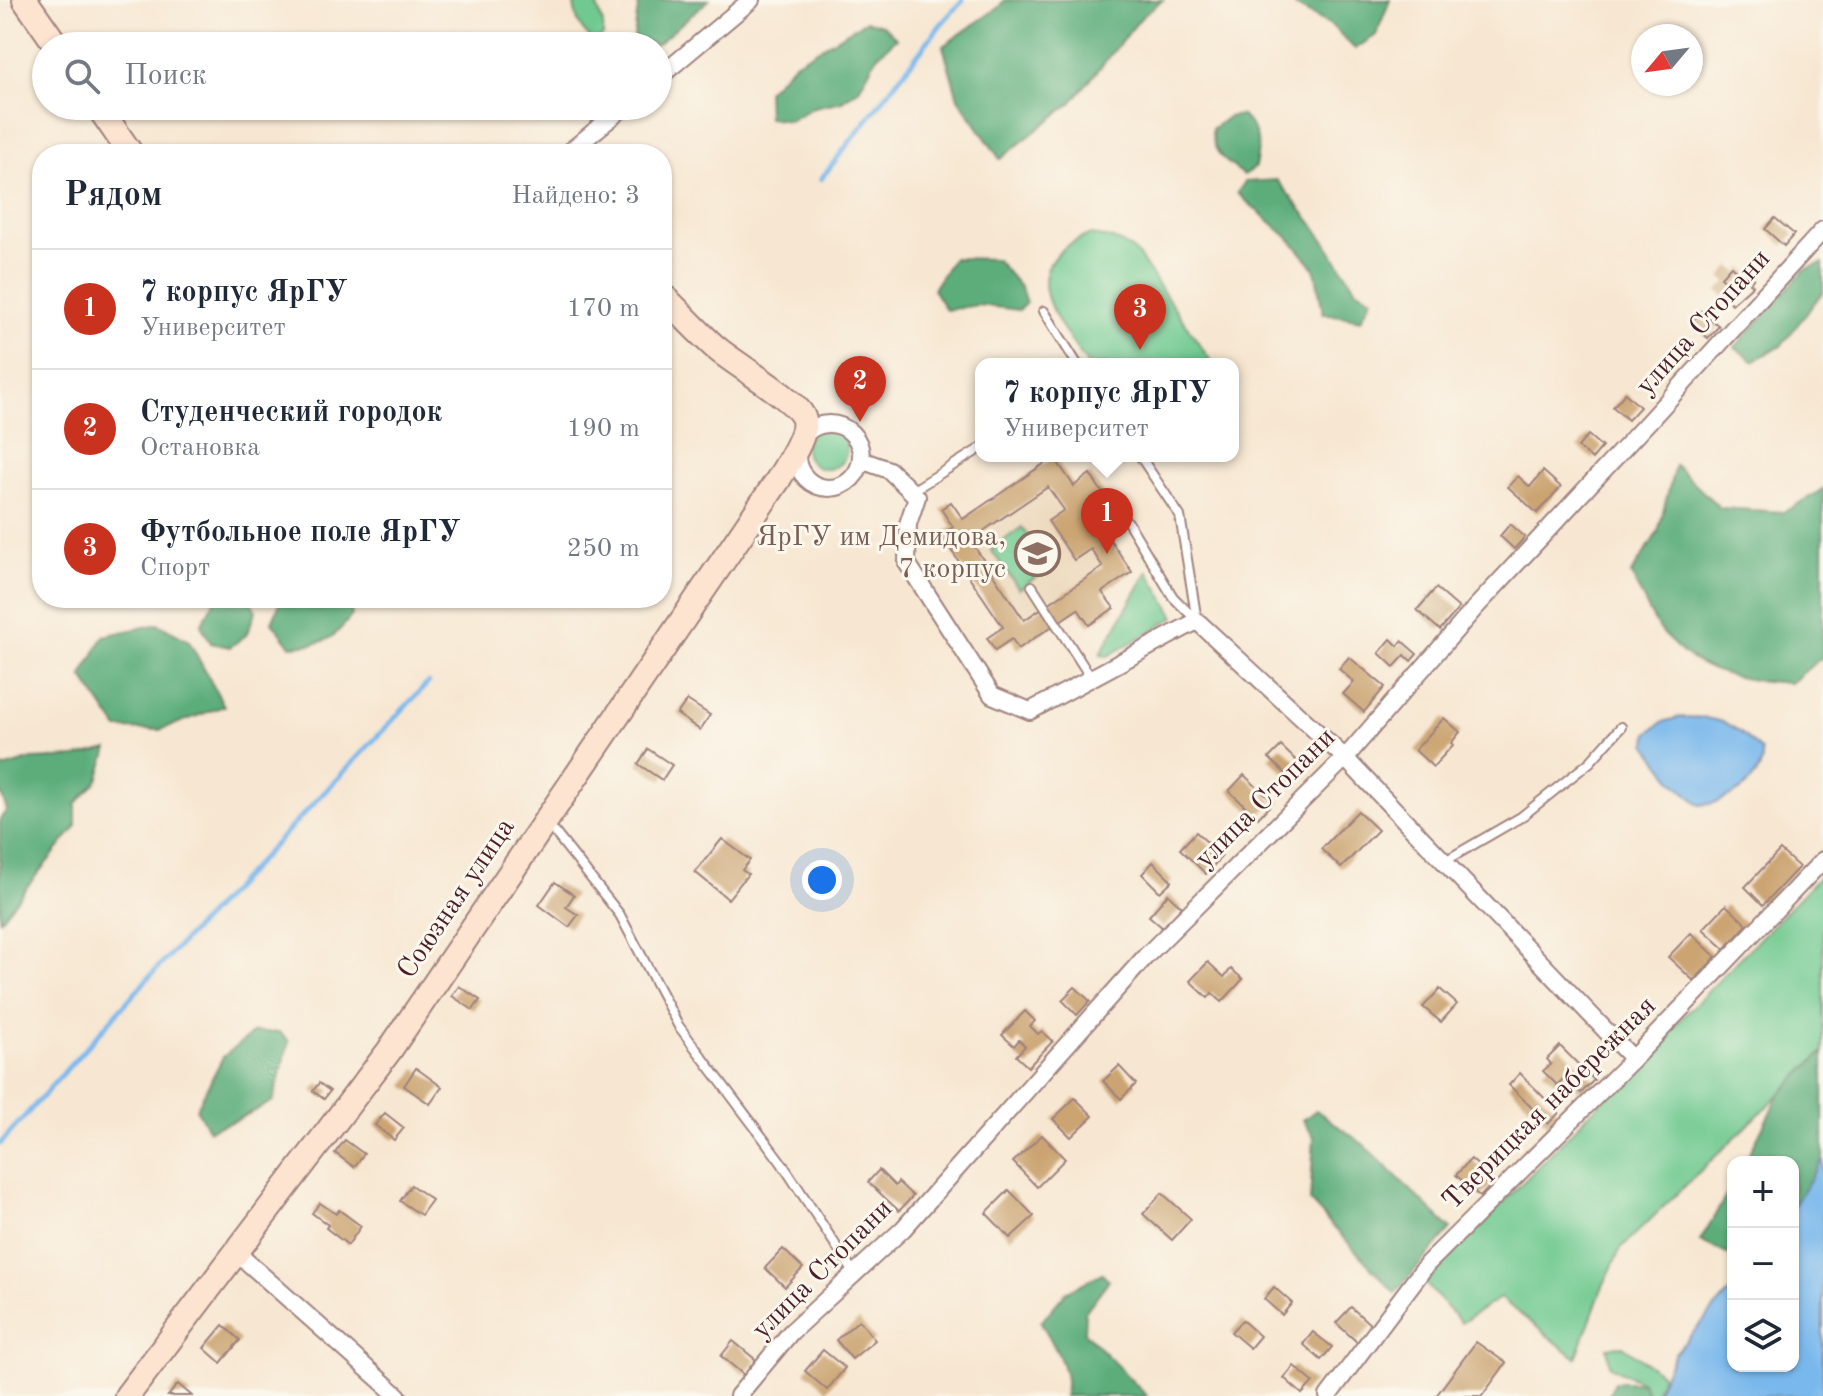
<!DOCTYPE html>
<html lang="ru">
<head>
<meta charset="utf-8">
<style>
	body { margin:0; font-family:"Old Standard TT",serif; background:#f2f2f3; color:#1f2937 }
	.controls { position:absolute; right:24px; bottom:24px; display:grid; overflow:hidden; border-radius:16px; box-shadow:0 2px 6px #0004 }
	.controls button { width:72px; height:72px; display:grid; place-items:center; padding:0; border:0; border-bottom:2px solid #e0e1e3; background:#fff; color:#1f2937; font:40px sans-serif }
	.compass { position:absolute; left:1631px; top:24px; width:72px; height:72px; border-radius:50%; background:#fff; box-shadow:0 2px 6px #0004; rotate:241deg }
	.you { position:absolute; left:822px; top:880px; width:28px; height:28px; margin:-20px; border:6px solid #fff; border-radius:50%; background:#1a73e8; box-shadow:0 0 0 12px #1a73e833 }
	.badge { display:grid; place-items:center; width:52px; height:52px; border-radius:50%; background:#c8321e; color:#fff; font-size:26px; font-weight:700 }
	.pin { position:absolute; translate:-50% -66px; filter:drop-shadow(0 2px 4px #0008) }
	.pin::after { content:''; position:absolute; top:42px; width:28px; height:24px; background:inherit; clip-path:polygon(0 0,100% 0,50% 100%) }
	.popup { position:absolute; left:975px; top:358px; width:264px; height:104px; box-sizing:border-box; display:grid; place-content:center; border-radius:16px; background:#fff; filter:drop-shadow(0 2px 6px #0005); font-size:26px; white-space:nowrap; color:#747a83 }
	.popup b { font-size:30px; color:#1f2937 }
	.popup::after { content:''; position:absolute; left:50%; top:100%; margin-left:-16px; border:16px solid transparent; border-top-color:#fff }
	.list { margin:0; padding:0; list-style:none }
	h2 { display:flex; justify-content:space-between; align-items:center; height:104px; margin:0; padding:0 32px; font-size:34px }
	h2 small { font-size:26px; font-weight:400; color:#747a83 }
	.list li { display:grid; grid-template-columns:52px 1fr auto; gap:24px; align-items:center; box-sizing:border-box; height:120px; padding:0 32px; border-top:2px solid #e0e1e3 }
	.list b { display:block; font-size:30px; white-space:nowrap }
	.list p { margin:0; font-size:26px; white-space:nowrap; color:#747a83 }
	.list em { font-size:26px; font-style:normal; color:#747a83 }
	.icon { flex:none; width:44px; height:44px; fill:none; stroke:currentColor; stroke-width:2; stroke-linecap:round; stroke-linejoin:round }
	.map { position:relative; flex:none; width:1823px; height:1396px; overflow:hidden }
	.search { position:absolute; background:#fff; box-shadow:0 2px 6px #0004; left:32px; top:32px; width:640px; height:88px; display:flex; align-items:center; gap:20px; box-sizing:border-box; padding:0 28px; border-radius:44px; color:#747a83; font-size:30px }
	.panel { position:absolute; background:#fff; box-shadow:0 2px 6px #0004; left:32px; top:144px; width:640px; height:464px; border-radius:32px }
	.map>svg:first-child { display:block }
</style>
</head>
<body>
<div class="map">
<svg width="1823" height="1396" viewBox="0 0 1823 1396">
	<rect width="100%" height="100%" fill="#fbf7ec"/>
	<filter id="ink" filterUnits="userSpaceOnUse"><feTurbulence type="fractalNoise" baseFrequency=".0125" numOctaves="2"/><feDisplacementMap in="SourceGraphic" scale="16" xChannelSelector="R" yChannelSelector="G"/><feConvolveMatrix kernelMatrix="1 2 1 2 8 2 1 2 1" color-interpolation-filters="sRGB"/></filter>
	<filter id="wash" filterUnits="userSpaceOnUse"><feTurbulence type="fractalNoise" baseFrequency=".006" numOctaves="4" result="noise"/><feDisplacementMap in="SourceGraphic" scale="32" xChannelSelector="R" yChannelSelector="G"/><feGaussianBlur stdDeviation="1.8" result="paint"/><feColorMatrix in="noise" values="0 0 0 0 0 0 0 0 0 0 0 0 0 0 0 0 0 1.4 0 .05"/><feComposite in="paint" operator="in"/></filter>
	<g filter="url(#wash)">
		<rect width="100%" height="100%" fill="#f7e7d2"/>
		<!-- built -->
		<polygon fill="#ecd7ba" points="1054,457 1074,485 1090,474 1106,498 1090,510 1132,572 1103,592 1114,608 1089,625 1078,609 1018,649 1011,639 995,650 987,638 1003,626 941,535 952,527 941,509 951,502 964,519"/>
		<!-- green -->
		<g fill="#6fc990" stroke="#5c745e" stroke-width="2">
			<path d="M 578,0 L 595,0 L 603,24 L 603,36 L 594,41 C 581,31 576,21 574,4 Z"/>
			<path d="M 1089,235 C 1110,237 1123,240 1138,255 L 1213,364 L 1087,364 C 1055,317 1010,266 1089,235 Z"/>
			<circle cx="826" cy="448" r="21"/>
			<polygon points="1022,527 1050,567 1019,589 991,550"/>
			<polygon points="1148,571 1175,617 1108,656 1100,655"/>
			<polygon points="1823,873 1823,1052 1621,1248 1602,1288 1576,1358 1500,1298 1461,1323 1425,1283"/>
			<polygon points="1623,1346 1663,1375 1654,1396 1648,1396 1642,1382 1610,1366 1607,1347"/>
		</g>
		<!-- forest -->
		<g fill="#5bad7a" stroke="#526652" stroke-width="2">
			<polygon points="639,0 709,0 656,45 634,37"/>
			<polygon points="1004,0 1163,0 1144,14 1071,103 1000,159 958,98 943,46 999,7"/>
			<polygon points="1292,0 1390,0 1376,35 1355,49 1331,25 1295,6"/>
			<polygon points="866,21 882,25 897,38 877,56 859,89 842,101 814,107 789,121 768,118 767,91 795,63"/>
			<path d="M 1241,115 C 1260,132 1260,144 1255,168 L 1244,175 C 1225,161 1212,154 1212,129 L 1228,117 Z"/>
			<polygon points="1277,180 1316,228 1356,289 1372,298 1361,320 1323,313 1315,269 1290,239 1237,193 1245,182"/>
			<polygon points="953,258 996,259 1021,288 1026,303 1019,310 978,305 946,310 933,289"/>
			<polygon points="1823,263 1823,292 1781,346 1753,361 1735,347 1805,269"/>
			<path d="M 1675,465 L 1720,508 L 1784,512 L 1823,489 L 1823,656 L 1791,683 C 1741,680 1699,676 1664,634 C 1650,618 1641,593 1631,574 L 1658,532 Z"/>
			<polygon points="216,598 249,598 256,611 246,635 230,647 211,643 201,625"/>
			<path d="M 282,598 L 337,598 L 351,608 L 352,615 C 332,642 324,644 291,646 L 272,622 Z"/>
			<polygon points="158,624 189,641 224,706 160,730 118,729 82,676 104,636"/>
			<polygon points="108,749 98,780 76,804 76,827 0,920 0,819 7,810 0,791 0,769 32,759 77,757"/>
			<polygon points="254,1032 279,1032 289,1041 273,1101 239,1119 209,1130 196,1109 223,1057"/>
			<polygon points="1823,1052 1823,1159 1793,1207 1793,1162 1745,1162 1779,1095"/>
			<polygon points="1316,1110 1363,1144 1451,1229 1395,1293 1310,1202 1314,1137 1303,1120"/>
			<polygon points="1733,1184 1733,1257 1700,1241"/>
			<path d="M 1102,1273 L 1109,1280 L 1085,1312 L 1084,1332 L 1147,1396 L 1064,1396 C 1073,1373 1052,1343 1041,1322 L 1066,1292 Z"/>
			<polygon points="1615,1382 1642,1382 1648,1396 1608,1396"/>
		</g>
		<!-- water -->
		<g fill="#79b8ec" stroke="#626c8c" stroke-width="2">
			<path d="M 1680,717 C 1722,717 1732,722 1761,751 C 1761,756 1763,760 1761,764 C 1755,786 1721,805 1700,805 L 1674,782 L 1647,745 L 1648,733 L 1663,722 Z"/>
			<polygon points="1823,1159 1823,1396 1654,1396 1675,1353 1733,1288 1733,1366 1793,1366 1793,1207"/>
		</g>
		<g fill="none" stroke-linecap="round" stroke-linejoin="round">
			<!-- stream -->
			<g stroke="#79b8ec" stroke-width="5">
				<polyline points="821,179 942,23 963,0"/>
				<polyline points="0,1144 150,976 428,683"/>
			</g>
		</g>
		<g id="blocks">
			<!-- building -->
			<g fill="#cba472" fill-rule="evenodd">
				<polygon points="1775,218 1794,234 1784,246 1765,229"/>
				<polygon points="1731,266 1739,273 1743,268 1754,278 1750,283 1753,285 1732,304 1718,291 1725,283 1729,284 1721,277"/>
				<polygon points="1701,311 1719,326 1708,338 1690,323"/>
				<polygon points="1625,393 1640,407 1628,420 1613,407"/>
				<polygon points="1588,435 1602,447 1592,459 1578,447"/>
				<path d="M 1054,457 L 1074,486 L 1090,474 L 1106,498 L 1090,510 L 1132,572 L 1102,592 L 1114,608 L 1089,625 L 1078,609 L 1018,649 L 1012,639 L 995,650 L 987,638 L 1003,627 L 941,535 L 953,527 L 941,509 L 951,502 L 963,519 ZM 1048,487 L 1064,510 L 1048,521 L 1074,560 L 1091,549 L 1103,567 L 1024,620 L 970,540 Z"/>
				<polygon points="1543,471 1561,487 1537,513 1508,487 1518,476 1530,487"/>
				<polygon points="1510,524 1525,537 1514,549 1500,536"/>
				<polygon points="1436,588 1459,608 1440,630 1417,610"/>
				<polygon points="1391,639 1398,646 1402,641 1417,654 1411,661 1405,655 1394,667 1379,653"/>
				<polygon points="1349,657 1385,687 1364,712 1343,694 1354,682 1339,669"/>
				<polygon points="687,700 710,715 700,730 677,714"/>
				<polygon points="1444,718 1460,732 1451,743 1453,745 1433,767 1415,750"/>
				<polygon points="1281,746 1306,770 1294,782 1269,758"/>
				<polygon points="648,749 672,765 662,780 638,764"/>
				<polygon points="1244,775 1273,802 1258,818 1229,791"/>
				<polygon points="1358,811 1378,830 1341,868 1321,849"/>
				<polygon points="1196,832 1222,856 1206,874 1180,849"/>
				<polygon points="722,839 750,860 742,870 748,874 728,899 695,872"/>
				<polygon points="1780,850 1799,867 1763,905 1745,887"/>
				<polygon points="1153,862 1172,881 1160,892 1142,874"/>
				<polygon points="555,882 574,895 566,907 578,915 569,927 539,905"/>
				<polygon points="1168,894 1182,907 1163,928 1149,916"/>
				<polygon points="1726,905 1747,925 1725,949 1703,929"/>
				<polygon points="1691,933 1716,957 1694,981 1668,957"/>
				<polygon points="1208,962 1224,977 1231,969 1243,979 1222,1002 1212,993 1208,998 1190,981"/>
				<polygon points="459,986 480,1000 473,1010 452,996"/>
				<polygon points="1075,987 1090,1001 1077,1015 1062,1000"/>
				<polygon points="1440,989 1457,1004 1441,1022 1423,1007"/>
				<polygon points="1025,1011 1035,1021 1030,1026 1038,1034 1042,1031 1053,1041 1028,1067 1016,1056 1025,1046 1019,1040 1014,1046 1002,1035"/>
				<polygon points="1560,1046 1594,1080 1581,1093 1565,1077 1557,1085 1543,1071 1551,1064 1547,1059"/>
				<polygon points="1119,1066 1136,1084 1121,1099 1103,1081"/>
				<polygon points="416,1068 442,1087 430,1104 404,1086"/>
				<polygon points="1520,1073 1559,1113 1548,1124 1509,1085"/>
				<polygon points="319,1083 330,1091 324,1099 313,1091"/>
				<polygon points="1075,1098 1093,1116 1071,1137 1053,1119"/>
				<polygon points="385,1113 404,1128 394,1140 375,1125"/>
				<polygon points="1042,1135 1065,1159 1037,1187 1013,1162"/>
				<polygon points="345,1140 364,1154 354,1167 335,1153"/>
				<polygon points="1471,1159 1495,1181 1480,1197 1456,1175"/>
				<polygon points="879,1170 895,1186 898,1182 913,1196 899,1211 868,1182"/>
				<polygon points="411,1185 432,1200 421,1215 400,1201"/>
				<polygon points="1009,1190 1034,1216 1010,1238 986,1213"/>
				<polygon points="1162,1193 1191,1219 1172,1240 1143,1214"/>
				<polygon points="320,1203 336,1214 339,1210 361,1226 348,1245 326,1228 328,1225 312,1213"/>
				<polygon points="783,1249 803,1268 785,1287 765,1268"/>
				<polygon points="1274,1287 1292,1303 1282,1315 1264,1299"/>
				<polygon points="1351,1307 1372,1326 1357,1342 1336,1323"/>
				<polygon points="859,1320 875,1340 852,1359 836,1340"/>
				<polygon points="1242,1320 1260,1336 1250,1348 1231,1332"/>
				<polygon points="223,1325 240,1340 221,1363 204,1348"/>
				<polygon points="1313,1332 1332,1347 1321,1360 1303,1344"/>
				<polygon points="733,1341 756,1360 744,1375 721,1356"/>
				<polygon points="1476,1342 1506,1363 1482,1396 1436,1396"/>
				<polygon points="823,1350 845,1368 827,1390 805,1371"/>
				<polygon points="1294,1366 1313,1382 1302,1394 1284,1378"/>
				<polygon points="178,1384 192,1396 168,1396"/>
			</g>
		</g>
	</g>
	<g filter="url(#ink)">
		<use href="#blocks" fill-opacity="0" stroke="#a0837e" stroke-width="2"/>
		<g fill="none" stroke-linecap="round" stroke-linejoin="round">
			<defs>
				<g id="lane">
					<polyline points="1044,311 1077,364"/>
					<polyline points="1140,456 1180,516 1197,621"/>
					<polyline points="912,491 981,448"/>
					<polyline points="1128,522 1173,597 1196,620"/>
					<polyline points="1032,586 1091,678"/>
					<polyline points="549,825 620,915 678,1025 781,1162 854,1273"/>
					<polyline points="1445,861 1521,817 1590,762 1621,727"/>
				</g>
				<g id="street">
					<polyline points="658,78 751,0"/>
					<polyline points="567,154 625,106"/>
					<circle cx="829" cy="456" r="32"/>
					<polyline points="861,460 889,470 917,497 908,524 907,563 992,695 1030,711 1197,621 1345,758 1633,1059"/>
					<polyline points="237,1253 398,1396"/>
					<polyline points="738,1396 791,1332 903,1229 1145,957 1345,758 1475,608 1650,420 1823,230"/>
					<polyline points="1328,1396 1427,1264 1633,1059 1823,860"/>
				</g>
				<g id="secondary">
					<polyline points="25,0 57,46"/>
					<polyline points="98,106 131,154"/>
					<path d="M 127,1396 L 389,1051 L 778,480 C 785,467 810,433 803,417 C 795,398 734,364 715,347 C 697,331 680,312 662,295"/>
				</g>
			</defs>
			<!-- lane casing -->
			<use href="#lane" stroke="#a0837e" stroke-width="12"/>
			<!-- street casing -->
			<use href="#street" stroke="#a0837e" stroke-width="20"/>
			<!-- secondary casing -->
			<use href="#secondary" stroke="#a0837e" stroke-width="28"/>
			<!-- lane -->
			<use href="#lane" stroke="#fff" stroke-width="8"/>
			<!-- street -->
			<use href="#street" stroke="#fff" stroke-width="16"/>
			<!-- secondary -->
			<use href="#secondary" stroke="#fde4d1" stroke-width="24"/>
		</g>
	</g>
	<!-- icons -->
	<defs>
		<symbol id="university-ring" viewBox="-11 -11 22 22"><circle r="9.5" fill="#fbf7ec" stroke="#8d6e63" stroke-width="1.5"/><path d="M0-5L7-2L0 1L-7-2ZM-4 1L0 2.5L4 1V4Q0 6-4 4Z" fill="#8d6e63"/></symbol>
	</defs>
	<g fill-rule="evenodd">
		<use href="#university-ring" x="1012" y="528" width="51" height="51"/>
	</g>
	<g text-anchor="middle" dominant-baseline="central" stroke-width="6" stroke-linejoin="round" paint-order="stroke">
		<!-- street labels -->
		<g font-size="28" fill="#4a1f2b" stroke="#fbf7ec">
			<text transform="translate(1704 323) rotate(-48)">улица Стопани</text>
			<text transform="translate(1266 799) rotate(-45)">улица Стопани</text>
			<text transform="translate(457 899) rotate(-56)">Союзная улица</text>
			<text transform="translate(1550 1104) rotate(-45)">Тверицкая набережная</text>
			<text transform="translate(823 1270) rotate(-45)">улица Стопани</text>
		</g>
		<!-- education labels -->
		<g font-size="28" fill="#785e54" stroke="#fbf7ec" text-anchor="end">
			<text x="1006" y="538">ЯрГУ им Демидова,<tspan x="1006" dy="32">7 корпус</tspan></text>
		</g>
	</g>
</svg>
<div class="controls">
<button>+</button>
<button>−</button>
<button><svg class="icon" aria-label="layers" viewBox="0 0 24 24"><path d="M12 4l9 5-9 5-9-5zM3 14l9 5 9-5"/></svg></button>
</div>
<svg class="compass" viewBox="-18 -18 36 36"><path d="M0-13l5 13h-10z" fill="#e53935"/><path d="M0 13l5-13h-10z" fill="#747a83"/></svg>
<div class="you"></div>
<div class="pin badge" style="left:1107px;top:554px">1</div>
<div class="popup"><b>7 корпус ЯрГУ</b>Университет</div>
<div class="pin badge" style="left:860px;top:422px">2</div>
<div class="pin badge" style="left:1140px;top:350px">3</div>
<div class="search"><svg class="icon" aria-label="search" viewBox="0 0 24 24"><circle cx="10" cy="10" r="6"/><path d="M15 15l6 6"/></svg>Поиск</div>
<section class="panel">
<h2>Рядом<small>Найдено: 3</small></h2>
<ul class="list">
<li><span class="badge">1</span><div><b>7 корпус ЯрГУ</b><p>Университет</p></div><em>170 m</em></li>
<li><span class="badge">2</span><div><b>Студенческий городок</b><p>Остановка</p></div><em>190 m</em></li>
<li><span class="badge">3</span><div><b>Футбольное поле ЯрГУ</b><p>Спорт</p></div><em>250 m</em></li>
</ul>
</section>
</div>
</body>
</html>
